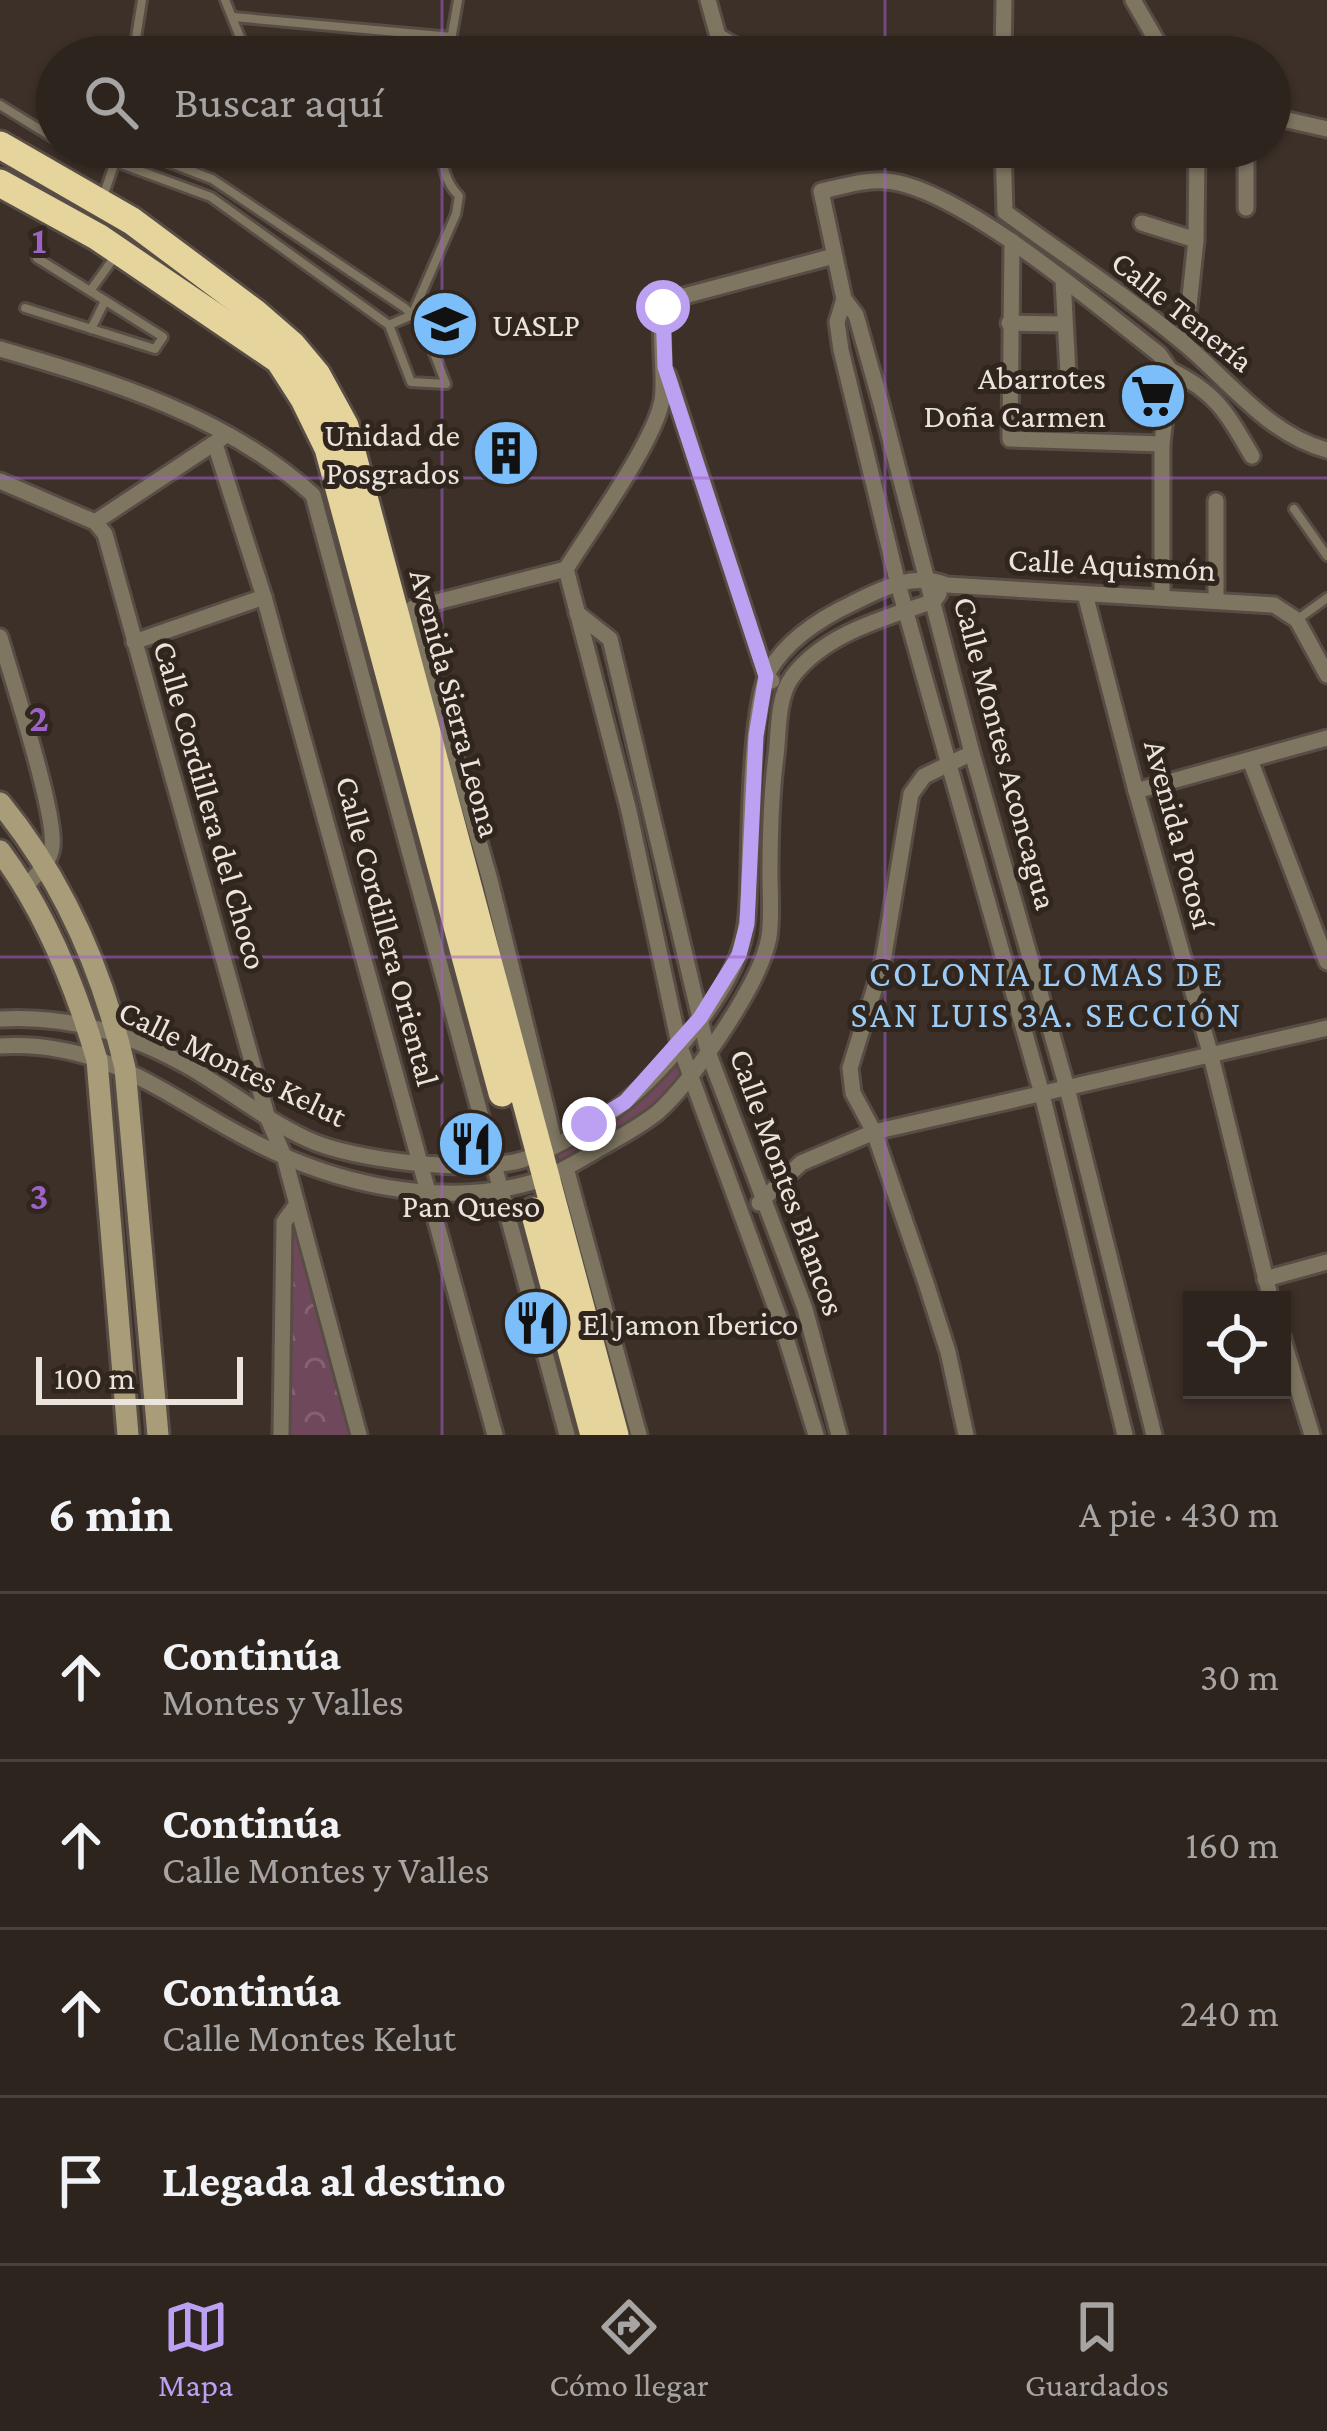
<!DOCTYPE html>
<html lang="es">
<head>
<meta charset="utf-8">
<style>
	body { margin:0; font-family:"Crimson Pro",serif; background:#39302b; color:#f1f3f6 }
	.controls { position:absolute; right:36px; bottom:36px; display:grid; overflow:hidden; border-radius:0px; box-shadow:0 3px 9px #0004 }
	.controls button { width:108px; height:108px; display:grid; place-items:center; padding:0; border:0; border-bottom:3px solid #48413c; background:#2d241e; color:#f1f3f6; font:60px sans-serif }
	.scale { position:absolute; left:36px; bottom:30px; width:207px; box-sizing:border-box; padding-left:12px; border:6px solid #ebe3de; border-top:0; font-size:33px; line-height:42px; white-space:nowrap; color:#ebe3de; -webkit-text-stroke:9px #31261e; paint-order:stroke }
	.stop { position:absolute; width:36px; height:36px; margin:-27px; border:9px solid #bca0f2; border-radius:50%; background:#fff }
	.stop.end { background:#bca0f2; border-color:#fff; box-shadow:0 3px 12px #0008 }
	.list { margin:0; padding:0; list-style:none }
	h2 { display:flex; justify-content:space-between; align-items:center; height:156px; margin:0; padding:0 48px; font-size:51px }
	h2 small { font-size:39px; font-weight:400; color:#a7a4a4 }
	.list li { display:grid; grid-template-columns:78px 1fr auto; gap:36px; align-items:center; box-sizing:border-box; height:168px; padding:0 48px; border-top:3px solid #48413c }
	.list b { display:block; font-size:45px; white-space:nowrap }
	.list p { margin:0; font-size:39px; white-space:nowrap; color:#a7a4a4 }
	.list em { font-size:39px; font-style:normal; color:#a7a4a4 }
	.icon { flex:none; width:66px; height:66px; fill:none; stroke:currentColor; stroke-width:2; stroke-linecap:round; stroke-linejoin:round }
	.map { position:relative; flex:none; width:1327px; height:1435px; overflow:hidden }
	.search { position:absolute; background:#2d241e; box-shadow:0 3px 9px #0004; left:36px; right:36px; top:36px; height:132px; display:flex; align-items:center; gap:30px; box-sizing:border-box; padding:0 42px; border-radius:66px; color:#a7a4a4; font-size:45px }
	.sheet { height:828px; background:#2d241e }
	nav { display:flex; justify-content:space-around; align-items:center; box-sizing:border-box; height:168px; border-top:3px solid #48413c; background:#2d241e; font-size:33px; color:#a7a4a4 }
	nav a { display:grid; justify-items:center; gap:6px }
	nav .on { color:#bca0f2 }
	.map>svg:first-child { display:block }
</style>
</head>
<body>
<div class="map">
<svg width="1327" height="1435" viewBox="0 0 1327 1435">
	<defs>
		<pattern id="park-crowns" width="20" height="18" patternUnits="userSpaceOnUse" patternTransform="scale(3)"><rect width="20" height="18" fill="#70485c"/><path d="M2 6a3 3 0 1 1 6 0M12 15a3 3 0 1 1 6 0" fill="none" stroke="#856273"/></pattern>
	</defs>
	<rect width="100%" height="100%" fill="#3c3028"/>
	<!-- park -->
	<polygon fill="url(#park-crowns)" points="292,1222 352,1435 290,1435"/>
	<!-- garden -->
	<path fill="#70485c" d="M 676,1067 L 684,1073 C 650,1114 606,1136 559,1161 L 556,1146 Z"/>
	<g fill="none" stroke-linecap="round" stroke-linejoin="round">
		<defs>
			<g id="lane">
				<polyline points="225,0 248,57"/>
				<polyline points="233,17 452,37"/>
				<polyline points="133,57 142,0"/>
				<polyline points="448,57 458,0"/>
				<polyline points="0,105 57,140"/>
				<polyline points="68,147 87,158 113,161 211,197 389,325 411,382 446,384 424,327 405,308 212,179 129,147"/>
				<polyline points="243,147 271,158 273,147"/>
				<polyline points="103,197 120,147"/>
				<polyline points="37,258 90,291 116,255"/>
				<polyline points="25,308 155,349 163,337 90,291"/>
				<path d="M 389,325 L 412,315 L 456,214 L 459,196 C 445,182 442,165 442,147"/>
				<polyline points="91,329 105,301"/>
				<polyline points="1294,509 1327,556"/>
				<polyline points="1298,619 1327,598"/>
			</g>
			<g id="street">
				<polyline points="708,0 718,36 742,50 826,48"/>
				<polyline points="1133,0 1166,57"/>
				<polyline points="1003,57 1004,0"/>
				<polyline points="1270,116 1327,129"/>
				<path d="M 1003,147 L 1005,212 C 1065,256 1129,297 1186,345 C 1230,382 1269,435 1327,450"/>
				<polyline points="1246,208 1246,147"/>
				<polyline points="1142,223 1196,240"/>
				<polyline points="1012,241 1010,439 1162,444"/>
				<polyline points="1063,280 1068,373"/>
				<polyline points="844,299 837,322 841,350 898,584 1042,1094 1125,1435"/>
				<polyline points="1009,323 1063,324"/>
				<polyline points="1185,344 1196,240 1197,147"/>
				<path d="M 0,349 C 110,381 227,416 313,495 L 567,1435"/>
				<path d="M 1170,370 C 1216,392 1227,413 1252,456"/>
				<polyline points="668,375 766,676 772,681"/>
				<polyline points="215,444 264,597 495,1435"/>
				<polyline points="0,481 95,522 105,534 268,1119 284,1156 359,1435"/>
				<polyline points="95,522 222,438"/>
				<polyline points="566,569 629,811 679,1044 782,1325 816,1435"/>
				<polyline points="1085,594 1136,791 1211,1056 1271,1300"/>
				<polyline points="1162,597 1162,444 1170,370"/>
				<polyline points="1216,600 1216,501"/>
				<polyline points="577,613 610,639 708,1052 805,1309 839,1435"/>
				<path d="M 0,637 C 11,676 57,815 52,847 C 50,863 36,875 26,886"/>
				<polyline points="134,642 264,597"/>
				<polyline points="1250,760 1327,962"/>
				<polyline points="1136,791 1327,738"/>
				<path d="M 0,1019 C 70,1015 131,1034 191,1068 C 230,1091 266,1120 307,1139 C 353,1161 474,1174 522,1160 C 552,1151 601,1121 625,1102 C 665,1070 725,998 740,950 C 749,924 748,897 749,869 C 750,827 751,704 769,671 C 787,640 821,618 853,603 C 883,588 914,572 947,585 L 1274,605 L 1297,620 L 1327,675"/>
				<path d="M 0,1046 C 109,1040 170,1100 258,1144 C 337,1184 435,1206 522,1185 C 552,1178 578,1161 604,1146 C 622,1136 642,1125 658,1112 C 693,1081 761,983 769,937 C 772,917 770,894 770,874 C 770,835 771,795 776,756 C 779,731 777,698 792,677 C 825,633 885,618 934,601 L 939,594"/>
				<path d="M 555,1144 L 490,880 L 413,608 L 566,569 C 591,529 655,441 662,400 C 667,373 654,317 669,300 L 834,256"/>
				<polyline points="566,1168 639,1435"/>
				<polyline points="759,1203 801,1163 874,1132 1327,1028"/>
				<polyline points="1265,1279 1327,1262"/>
				<polyline points="1282,1336 1312,1435"/>
				<polyline points="281,1435 284,1222 297,1204"/>
				<polyline points="966,1435 948,1352 926,1283 874,1132 853,1093 850,1068 883,961 911,794 924,776 972,753"/>
				<path d="M 1154,1435 L 1067,1088 L 972,753 L 880,400 L 856,315 L 844,299 L 821,191 C 842,187 865,179 886,181 C 959,187 1098,307 1159,354 L 1170,370"/>
			</g>
			<g id="secondary">
				<path d="M 0,803 C 63,880 103,972 125,1068 L 158,1435"/>
				<path d="M 0,851 C 45,911 76,988 97,1060 L 128,1435"/>
			</g>
			<g id="highway">
				<polyline points="0,145 132,221 254,312 292,345 317,375 345,426 615,1435"/>
				<polyline points="0,183 98,237 279,360 304,399 328,448 502,1093"/>
				<polyline points="534,1211 594,1435"/>
			</g>
		</defs>
		<!-- lane casing -->
		<use href="#lane" stroke="#584d45" stroke-width="14"/>
		<!-- street casing -->
		<use href="#street" stroke="#584d45" stroke-width="21"/>
		<!-- secondary casing -->
		<use href="#secondary" stroke="#584d45" stroke-width="27"/>
		<!-- highway casing -->
		<use href="#highway" stroke="#584d45" stroke-width="33"/>
		<!-- lane -->
		<use href="#lane" stroke="#7e7661" stroke-width="8"/>
		<!-- street -->
		<use href="#street" stroke="#7e7661" stroke-width="15"/>
		<!-- secondary -->
		<use href="#secondary" stroke="#a89c79" stroke-width="21"/>
		<!-- highway -->
		<use href="#highway" stroke="#e6d49d" stroke-width="27"/>
	</g>
	<g fill="none" stroke-linecap="round" stroke-linejoin="round">
		<!-- route -->
		<polyline stroke="#bca0f2" stroke-width="15" points="589,1124 625,1102 700,1018 739,955 747,924 756,736 766,676 665,367 663,307"/>
	</g>
	<!-- grid -->
	<path fill="none" stroke="#9d63c8" stroke-width="3" stroke-opacity="0.55" d="M 442,0 L 442,57M 885,0 L 885,57M 442,147 L 442,1435M 885,147 L 885,1435M 0,478 L 1327,478M 0,957 L 1327,957"/>
	<!-- icons -->
	<defs>
		<symbol id="university-disc" viewBox="-11 -11 22 22"><circle r="9.5" fill="#7cbef9" stroke="#31261e"/><path d="M0-5L7-2L0 1L-7-2ZM-4 1L0 2.5L4 1V4Q0 6-4 4Z" fill="#111"/></symbol>
		<symbol id="supermarket-disc" viewBox="-11 -11 22 22"><circle r="9.5" fill="#7cbef9" stroke="#31261e"/><path d="M-6-5.5h2.5l.6 2H6L4.5 2H-2.5L-4.4-4H-6ZM-1.5 3.2a1.3 1.3 0 1 0 .1 0ZM3 3.2a1.3 1.3 0 1 0 .1 0Z" fill="#111"/></symbol>
		<symbol id="building-disc" viewBox="-11 -11 22 22"><circle r="9.5" fill="#7cbef9" stroke="#31261e"/><path d="M-4-6H4V6H1V3H-1V6H-4ZM-2.5-4.3h1.7v1.8h-1.7ZM.8-4.3h1.7v1.8H.8ZM-2.5-1h1.7V.8h-1.7ZM.8-1h1.7V.8H.8Z" fill="#111"/></symbol>
		<symbol id="restaurant-disc" viewBox="-11 -11 22 22"><circle r="9.5" fill="#7cbef9" stroke="#31261e"/><path d="M-5-6h1v4h1v-4h1v4h1v-4h1v5L-1.5 .5V6h-2V.5L-5-1ZM5-6V6H3V1.5H1.5Q1.5-4 5-6Z" fill="#111"/></symbol>
	</defs>
	<g fill-rule="evenodd">
		<use href="#university-disc" x="407" y="286" width="76" height="76"/>
		<use href="#supermarket-disc" x="1115" y="358" width="76" height="76"/>
		<use href="#building-disc" x="468" y="415" width="76" height="76"/>
		<use href="#restaurant-disc" x="433" y="1106" width="76" height="76"/>
		<use href="#restaurant-disc" x="498" y="1285" width="76" height="76"/>
	</g>
	<g text-anchor="middle" dominant-baseline="central" stroke-width="10" stroke-linejoin="round" paint-order="stroke">
		<!-- street labels -->
		<g font-size="33" fill="#ebe3de" stroke="#31261e">
			<text transform="translate(1183 311) rotate(39)">Calle Tenería</text>
			<text transform="translate(1112 564) rotate(3)">Calle Aquismón</text>
			<text transform="translate(456 703) rotate(75)">Avenida Sierra Leona</text>
			<text transform="translate(1006 753) rotate(75)">Calle Montes Aconcagua</text>
			<text transform="translate(211 805) rotate(74)">Calle Cordillera del Choco</text>
			<text transform="translate(1180 834) rotate(75)">Avenida Potosí</text>
			<text transform="translate(388 931) rotate(75)">Calle Cordillera Oriental</text>
			<text transform="translate(233 1063) rotate(26)">Calle Montes Kelut</text>
			<text transform="translate(788 1182) rotate(70)">Calle Montes Blancos</text>
		</g>
		<!-- poi labels -->
		<g font-size="33" fill="#ebe3de" stroke="#31261e" text-anchor="start">
			<text x="492" y="324">UASLP</text>
			<text x="1106" y="377" text-anchor="end">Abarrotes<tspan x="1106" dy="38">Doña Carmen</tspan></text>
			<text x="460" y="434" text-anchor="end">Unidad de<tspan x="460" dy="38">Posgrados</tspan></text>
			<text x="471" y="1205" text-anchor="middle">Pan Queso</text>
			<text x="582" y="1323">El Jamon Iberico</text>
		</g>
		<!-- neighbourhood labels -->
		<g font-size="36" letter-spacing="3" fill="#9cccf8" stroke="#31261e">
			<text x="1047" y="974">COLONIA LOMAS DE<tspan x="1047" dy="41">SAN LUIS 3A. SECCIÓN</tspan></text>
		</g>
	</g>
	<g font-size="39" text-anchor="middle" font-weight="bold" fill="#9d63c8" stroke="#31261e" stroke-width="10" stroke-linejoin="round" paint-order="stroke">
		<text x="39" y="253">1</text>
		<text x="39" y="731">2</text>
		<text x="39" y="1209">3</text>
	</g>
</svg>
<div class="controls">
<button><svg class="icon" aria-label="locate" viewBox="0 0 24 24"><circle cx="12" cy="12" r="6"/><path d="M12 2v4M12 18v4M2 12h4M18 12h4"/></svg></button>
</div>
<div class="scale">100 m</div>
<div class="stop" style="left:663px;top:307px"></div>
<div class="stop end" style="left:589px;top:1124px"></div>
<div class="search"><svg class="icon" aria-label="search" viewBox="0 0 24 24"><circle cx="10" cy="10" r="6"/><path d="M15 15l6 6"/></svg>Buscar aquí</div>
</div>
<section class="sheet">
<h2>6 min<small>A pie · 430 m</small></h2>
<ul class="list">
<li><svg class="icon" aria-label="ahead" viewBox="0 0 24 24"><path d="M12 20V5M6 11l6-6 6 6"/></svg><div><b>Continúa</b><p>Montes y Valles</p></div><em>30 m</em></li>
<li><svg class="icon" aria-label="ahead" viewBox="0 0 24 24"><path d="M12 20V5M6 11l6-6 6 6"/></svg><div><b>Continúa</b><p>Calle Montes y Valles</p></div><em>160 m</em></li>
<li><svg class="icon" aria-label="ahead" viewBox="0 0 24 24"><path d="M12 20V5M6 11l6-6 6 6"/></svg><div><b>Continúa</b><p>Calle Montes Kelut</p></div><em>240 m</em></li>
<li><svg class="icon" aria-label="arrive" viewBox="0 0 24 24"><path d="M6 21V4h12l-3 4 3 4H6"/></svg><div><b>Llegada al destino</b></div></li>
</ul>
</section>
<nav>
<a class="on"><svg class="icon" aria-label="map" viewBox="0 0 24 24"><path d="M3 6l6-2 6 2 6-2v14l-6 2-6-2-6 2zM9 4v14M15 6v14"/></svg>Mapa</a>
<a><svg class="icon" aria-label="directions" viewBox="0 0 24 24"><path d="M12 3l9 9-9 9-9-9zM9 14v-3h6M13 9l2 2-2 2"/></svg>Cómo llegar</a>
<a><svg class="icon" aria-label="saved" viewBox="0 0 24 24"><path d="M7 4h10v16l-5-4-5 4z"/></svg>Guardados</a>
</nav>
</body>
</html>
